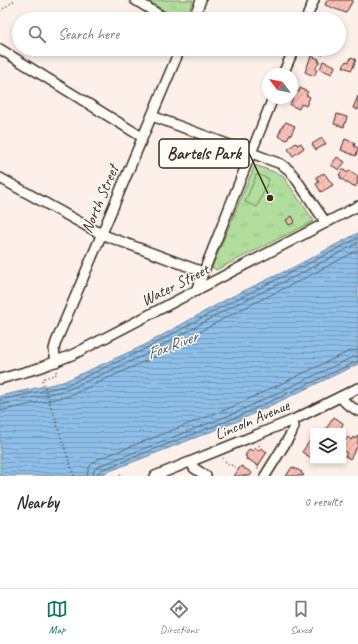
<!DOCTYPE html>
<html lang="en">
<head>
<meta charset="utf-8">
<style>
	body { margin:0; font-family:Caveat,sans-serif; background:#f2f2f3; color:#2b2b33 }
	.controls { position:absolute; right:12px; bottom:12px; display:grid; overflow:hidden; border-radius:0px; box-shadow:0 2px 6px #0003 }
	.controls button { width:36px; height:36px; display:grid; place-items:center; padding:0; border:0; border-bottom:1px solid #e1e1e2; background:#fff; color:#2b2b33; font:20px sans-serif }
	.compass { position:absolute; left:262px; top:68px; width:36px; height:36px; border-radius:50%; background:#fff; box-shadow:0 2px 6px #0003; rotate:302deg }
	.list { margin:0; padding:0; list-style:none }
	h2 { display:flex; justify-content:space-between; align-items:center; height:52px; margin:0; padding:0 16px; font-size:17px }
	h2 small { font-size:13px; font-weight:400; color:#7c7c81 }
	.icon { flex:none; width:22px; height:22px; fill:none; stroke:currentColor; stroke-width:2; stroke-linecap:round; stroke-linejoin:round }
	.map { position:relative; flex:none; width:358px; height:476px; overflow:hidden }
	.search { position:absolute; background:#fff; box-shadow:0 2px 6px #0003; left:12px; right:12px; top:12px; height:44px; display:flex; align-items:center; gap:10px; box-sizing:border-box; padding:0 14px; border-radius:22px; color:#7c7c81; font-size:15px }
	.sheet { height:112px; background:#fff }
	nav { display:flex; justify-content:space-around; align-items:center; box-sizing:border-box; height:56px; border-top:1px solid #e1e1e2; background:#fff; font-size:11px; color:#7c7c81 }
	nav a { display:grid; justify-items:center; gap:2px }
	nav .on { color:#0f766e }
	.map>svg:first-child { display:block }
</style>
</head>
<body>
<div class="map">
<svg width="358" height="476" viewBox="0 0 358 476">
	<defs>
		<pattern id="park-tufts" width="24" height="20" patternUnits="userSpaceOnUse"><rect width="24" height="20" fill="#b1de9d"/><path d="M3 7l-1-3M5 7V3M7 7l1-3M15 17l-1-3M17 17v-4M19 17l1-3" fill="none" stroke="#99bf87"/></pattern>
		<pattern id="water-rules" width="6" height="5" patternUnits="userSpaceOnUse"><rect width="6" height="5" fill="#8dbfe9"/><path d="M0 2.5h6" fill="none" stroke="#749bbc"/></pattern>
		<pattern id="building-hatch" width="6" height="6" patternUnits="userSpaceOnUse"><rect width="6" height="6" fill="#fcc0b6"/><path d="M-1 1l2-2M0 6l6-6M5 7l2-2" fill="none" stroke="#d9a59c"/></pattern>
	</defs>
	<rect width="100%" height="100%" fill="#fdf0ea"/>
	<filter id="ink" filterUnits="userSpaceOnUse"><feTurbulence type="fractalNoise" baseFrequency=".025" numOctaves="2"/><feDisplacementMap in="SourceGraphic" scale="8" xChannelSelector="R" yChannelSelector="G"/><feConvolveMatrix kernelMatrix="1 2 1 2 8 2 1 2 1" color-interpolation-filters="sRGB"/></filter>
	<g filter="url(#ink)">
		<!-- park -->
		<g fill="url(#park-tufts)" stroke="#76845e">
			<polygon points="148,0 193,0 186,19 177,19"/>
			<polygon points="255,165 282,175 314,221 216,270 212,267"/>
		</g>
		<!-- garden -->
		<polygon fill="#b1de9d" stroke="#76845e" points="257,174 269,179 257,207 245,202"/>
		<!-- water -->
		<polygon fill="url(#water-rules)" stroke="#6c8398" points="358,233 358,364 238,421 97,476 0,476 0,396 63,382 145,345 227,299 296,266"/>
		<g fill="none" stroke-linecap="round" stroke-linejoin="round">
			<!-- shore -->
			<g stroke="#5c666f" stroke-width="1">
				<polyline points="0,400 65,386 147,348 229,303 298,269 358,238"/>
				<polyline points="0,405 67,390 149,353 231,307 300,274 358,243"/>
				<polyline points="0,411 69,396 152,358 234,313 303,279 358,250"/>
				<polyline points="87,476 89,467 96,460 232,407 350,351 358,350"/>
				<polyline points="93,476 94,470 99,466 235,413 353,357 358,356"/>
				<polyline points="98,476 98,473 101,470 237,417 358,361"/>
			</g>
		</g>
		<!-- building -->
		<g fill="url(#building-hatch)" stroke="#3b2a1e">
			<polygon points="327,0 353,0 346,13 325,5"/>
			<polygon points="313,49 334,49 333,52 330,51 329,53 325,52 323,55 314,51"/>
			<polygon points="311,56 319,59 318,61 320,61 315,69 317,70 314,76 305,72"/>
			<polygon points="351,57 356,59 352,70 343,67 346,61 349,62"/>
			<polygon points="323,61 335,66 332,74 320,69"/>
			<polygon points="300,88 308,92 306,95 310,97 306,106 301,104 299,109 290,105 296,91 299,92"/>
			<polygon points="358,96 358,110 353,108"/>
			<polygon points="337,114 347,117 344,127 334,124"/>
			<polygon points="286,122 295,126 291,135 289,135 287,140 278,136 283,125 284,125"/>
			<polygon points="322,138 326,144 316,150 312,144"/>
			<polygon points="345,139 355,143 354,146 358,148 356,156 341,150"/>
			<polygon points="296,143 297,145 301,143 304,148 293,156 288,149"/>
			<polygon points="337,157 345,162 339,170 331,165"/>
			<polygon points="343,169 347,173 349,170 358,176 357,180 358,183 355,187 353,185 352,186 340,178 341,176 339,175"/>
			<polygon points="324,173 333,185 321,192 316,184 319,182 316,177"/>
			<polygon points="292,216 295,222 289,225 286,220"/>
			<polygon points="334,417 343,423 342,426 338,431 326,431 327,430 326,429"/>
			<polygon points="358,435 358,448 357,447 350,459 345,456 347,453 343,451 343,444 348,437 351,440 353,437 355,439"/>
			<polygon points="311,439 313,440 313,459 302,452"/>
			<polygon points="255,448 259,451 261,448 267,452 258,466 248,459 247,460 246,459 247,457 245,456 249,449 253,451"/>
			<polygon points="241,466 252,473 250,476 234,476"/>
			<polygon points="292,467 302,472 301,473 304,475 303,476 286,476"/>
		</g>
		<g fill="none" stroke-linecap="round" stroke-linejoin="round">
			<defs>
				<g id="minor">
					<polyline points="135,0 166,19"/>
					<polyline points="193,19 201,0"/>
					<polyline points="306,19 314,0"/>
					<polyline points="0,49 142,137"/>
					<polyline points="283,74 294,49"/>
					<polyline points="152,116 281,164 289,170 294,176 326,223"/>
					<polyline points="0,178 101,234 203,272"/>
					<polyline points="196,291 273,98"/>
					<polyline points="56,362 54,349 56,342 180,49"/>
					<polyline points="0,379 39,368 74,354 358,206"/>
					<polyline points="340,397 347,404 358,411"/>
					<polyline points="191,462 194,468 206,476"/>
					<polyline points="155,476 293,420 358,388"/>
					<polyline points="265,476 291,434 294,427 293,420"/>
				</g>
			</defs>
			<!-- minor casing -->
			<use href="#minor" stroke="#3b2a1e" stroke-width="12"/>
			<!-- path -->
			<g stroke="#3b2a1e" stroke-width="1.5" stroke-dasharray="1 3" stroke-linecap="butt">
				<polyline points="0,11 15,0"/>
				<polyline points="56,371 57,374 42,379 74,476"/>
				<polyline points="258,450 260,442"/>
				<polyline points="223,458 229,466 232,465 238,469"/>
				<polyline points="256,464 257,467 260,469"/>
				<polyline points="120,475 121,476"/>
			</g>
			<!-- minor -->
			<use href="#minor" stroke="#fdfcf7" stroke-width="9"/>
		</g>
	</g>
	<g text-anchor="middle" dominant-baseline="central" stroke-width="3" stroke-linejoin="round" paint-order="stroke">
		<!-- street labels -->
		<g font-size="16" fill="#3b2a1e" stroke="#fdfcf7">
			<text transform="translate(100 199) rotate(-67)">North Street</text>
			<text transform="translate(175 285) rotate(-27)">Water Street</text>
			<text transform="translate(252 420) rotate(-23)">Lincoln Avenue</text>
		</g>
		<!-- water labels -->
		<g font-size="17" font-style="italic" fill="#54575b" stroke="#fdfcf7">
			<text transform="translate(172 345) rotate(-21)">Fox River</text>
		</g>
	</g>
	<!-- callouts -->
	<path fill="none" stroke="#3b2a1e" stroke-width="1.5" d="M270 198L249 153"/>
	<circle fill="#3b2a1e" stroke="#fdfcf7" stroke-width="1.5" cx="270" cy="198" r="4"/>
	<rect fill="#fdfcf7" stroke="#3b2a1e" stroke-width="1.5" x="159" y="139" width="90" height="29" rx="4"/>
	<g font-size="17" text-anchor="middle" font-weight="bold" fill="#3b2a1e">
		<text x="204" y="159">Bartels Park</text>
	</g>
</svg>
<div class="controls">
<button><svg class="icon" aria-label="layers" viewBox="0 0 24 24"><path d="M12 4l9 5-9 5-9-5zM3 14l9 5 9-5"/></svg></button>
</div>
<svg class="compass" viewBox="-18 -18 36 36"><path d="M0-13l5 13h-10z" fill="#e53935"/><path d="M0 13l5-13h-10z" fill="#7c7c81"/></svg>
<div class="search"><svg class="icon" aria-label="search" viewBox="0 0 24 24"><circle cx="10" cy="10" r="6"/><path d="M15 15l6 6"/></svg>Search here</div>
</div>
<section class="sheet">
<h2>Nearby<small>0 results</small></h2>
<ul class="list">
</ul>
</section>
<nav>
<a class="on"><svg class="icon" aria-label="map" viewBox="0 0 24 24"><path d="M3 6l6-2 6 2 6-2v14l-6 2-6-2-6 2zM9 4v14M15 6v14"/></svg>Map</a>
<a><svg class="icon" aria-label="directions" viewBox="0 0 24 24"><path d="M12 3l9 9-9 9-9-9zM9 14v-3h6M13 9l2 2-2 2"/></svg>Directions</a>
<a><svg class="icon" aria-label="saved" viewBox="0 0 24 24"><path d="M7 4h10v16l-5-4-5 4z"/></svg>Saved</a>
</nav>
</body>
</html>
